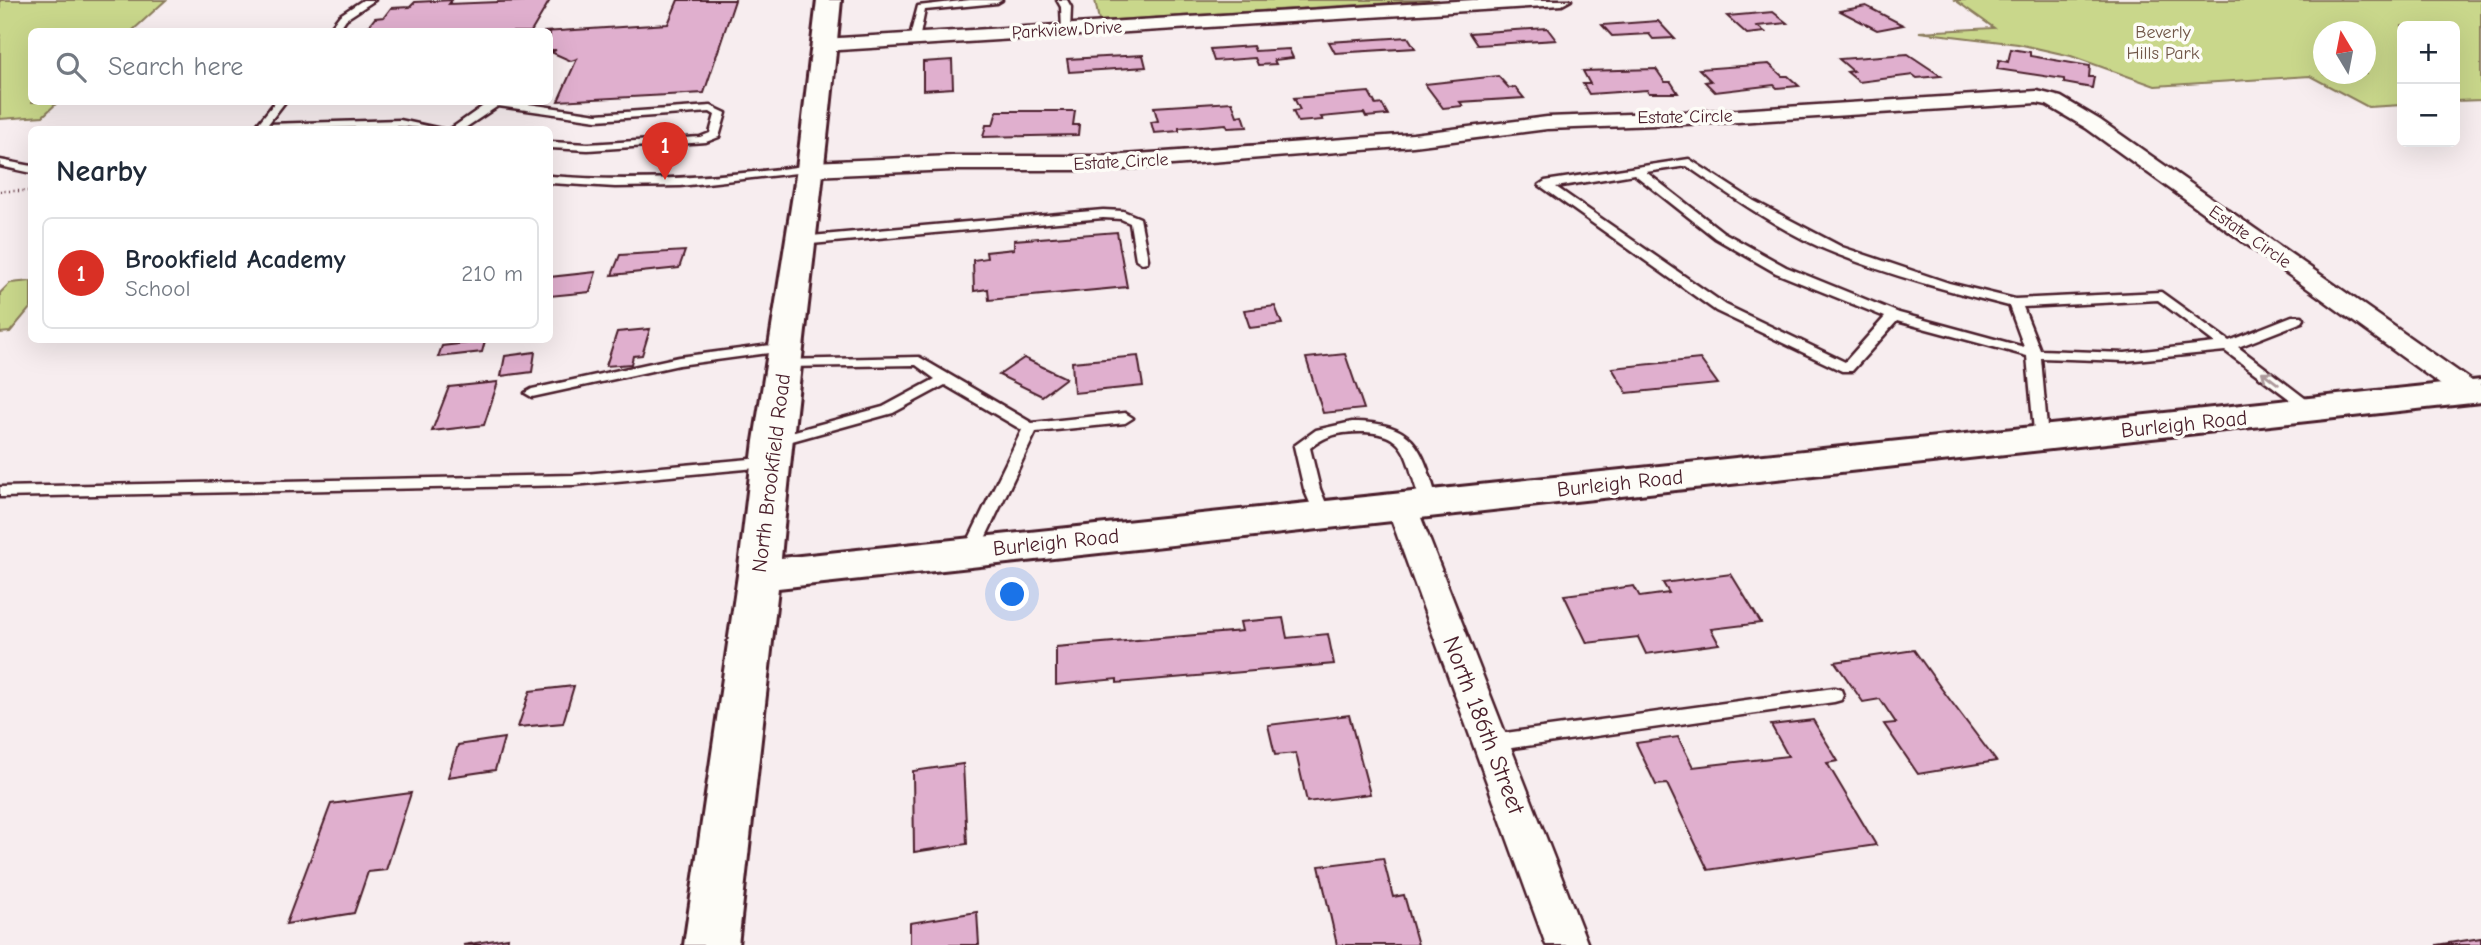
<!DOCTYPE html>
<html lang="en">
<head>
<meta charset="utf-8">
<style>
	body { margin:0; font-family:"Comic Neue",sans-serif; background:#f2f2f3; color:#1f2937 }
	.controls { position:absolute; right:21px; top:21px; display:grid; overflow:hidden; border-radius:10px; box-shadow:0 7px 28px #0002 }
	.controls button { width:63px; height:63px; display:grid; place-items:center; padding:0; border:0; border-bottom:2px solid #e0e1e3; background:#fff; color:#1f2937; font:35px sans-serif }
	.compass { position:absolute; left:2313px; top:21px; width:63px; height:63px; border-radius:50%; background:#fff; box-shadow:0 7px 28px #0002; rotate:350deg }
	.you { position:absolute; left:1013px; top:595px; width:24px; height:24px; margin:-18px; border:5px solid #fff; border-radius:50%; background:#1a73e8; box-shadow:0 0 0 10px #1a73e833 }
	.badge { display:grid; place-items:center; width:46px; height:46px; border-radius:50%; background:#d93025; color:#fff; font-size:23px; font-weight:700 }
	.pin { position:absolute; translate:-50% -58px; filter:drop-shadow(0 2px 4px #0008) }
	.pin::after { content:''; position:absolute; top:37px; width:24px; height:21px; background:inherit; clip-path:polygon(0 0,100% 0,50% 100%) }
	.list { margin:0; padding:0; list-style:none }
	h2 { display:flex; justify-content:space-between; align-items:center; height:91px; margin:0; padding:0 28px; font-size:30px }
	h2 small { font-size:23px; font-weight:400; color:#747a83 }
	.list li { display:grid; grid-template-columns:46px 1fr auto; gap:21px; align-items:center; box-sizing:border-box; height:112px; margin:0 14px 14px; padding:0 14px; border:2px solid #e0e1e3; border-radius:10px }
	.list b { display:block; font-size:26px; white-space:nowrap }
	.list p { margin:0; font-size:23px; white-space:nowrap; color:#747a83 }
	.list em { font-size:23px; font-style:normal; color:#747a83 }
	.icon { flex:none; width:38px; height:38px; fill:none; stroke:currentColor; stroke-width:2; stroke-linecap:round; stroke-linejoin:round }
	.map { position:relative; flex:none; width:2481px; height:945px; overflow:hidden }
	.search { position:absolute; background:#fff; box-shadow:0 7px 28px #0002; left:28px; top:28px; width:525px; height:77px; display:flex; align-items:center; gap:18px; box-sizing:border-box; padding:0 24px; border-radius:10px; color:#747a83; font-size:26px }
	.panel { position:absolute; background:#fff; box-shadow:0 7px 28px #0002; left:28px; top:126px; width:525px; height:217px; border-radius:10px }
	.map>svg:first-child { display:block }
</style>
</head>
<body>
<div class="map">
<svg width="2481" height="945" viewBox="0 0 2481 945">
	<rect width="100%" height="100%" fill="#f7edef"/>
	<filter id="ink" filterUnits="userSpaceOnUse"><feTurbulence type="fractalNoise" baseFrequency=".0143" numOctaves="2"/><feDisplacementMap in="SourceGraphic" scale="14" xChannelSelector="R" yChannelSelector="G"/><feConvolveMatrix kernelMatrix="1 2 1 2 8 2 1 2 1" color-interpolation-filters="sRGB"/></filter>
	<g filter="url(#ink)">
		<!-- green -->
		<g fill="#c9d78b" stroke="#8a7b5b" stroke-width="2" fill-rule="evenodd">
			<polygon points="0,0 166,0 132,31 32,32 32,102 58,102 43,116 0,119"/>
			<polygon points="1095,0 1439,0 1099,21"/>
			<path d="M 1955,0 L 2481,0 L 2481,100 L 2455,101 L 2455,26 L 2402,26 L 2402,105 L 2368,107 L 2310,76 L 2155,86 L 2071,56 L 2018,44 L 1919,32 L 1994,28 ZM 2324,32 L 2366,32 L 2366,74 L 2324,74 Z"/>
			<polygon points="31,281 31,307 10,332 0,333 0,293 10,283"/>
		</g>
		<!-- building -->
		<g fill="#e0afce" stroke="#4a1f2b" stroke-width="2">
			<polygon points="452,0 449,4 550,0 531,32 364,32 375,18 384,17 391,8 410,7 415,2"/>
			<polygon points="678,0 735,0 704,93 558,101 577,59 571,61 551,52 556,50 550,50 550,32 543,32 668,24"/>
			<polygon points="1866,6 1903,25 1877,30 1840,11"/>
			<polygon points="1773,12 1787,23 1757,26 1765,32 1747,34 1727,16"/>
			<polygon points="1658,21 1674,38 1653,39 1649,34 1612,36 1602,25"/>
			<polygon points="1547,28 1556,40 1477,45 1469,33"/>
			<polygon points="1408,37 1415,48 1335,53 1329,42"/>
			<polygon points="1253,46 1255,51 1289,49 1293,58 1274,60 1276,64 1258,65 1255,58 1214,61 1210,49"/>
			<polygon points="2011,49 2030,52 2030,56 2090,66 2089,77 2094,77 2092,88 2064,83 2064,79 1997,69 1999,60 2008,62"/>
			<polygon points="1908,54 1941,76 1917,78 1913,75 1859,82 1847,72 1853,71 1839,59"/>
			<polygon points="1143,55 1146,67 1069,72 1067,59"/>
			<polygon points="952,60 953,88 923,90 923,62"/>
			<polygon points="1769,64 1782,76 1788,76 1799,86 1777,88 1774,85 1715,92 1705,82 1711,81 1699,69"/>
			<polygon points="1656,69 1665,82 1671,82 1678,93 1649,93 1647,90 1589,94 1583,84 1590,84 1583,71"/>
			<polygon points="1498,76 1509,88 1515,87 1524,98 1460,102 1463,106 1443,108 1425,84"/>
			<polygon points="1369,92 1376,105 1382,104 1388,115 1366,117 1364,113 1321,117 1323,120 1298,122 1293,111 1300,110 1294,98"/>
			<polygon points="1232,102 1237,116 1243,115 1247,127 1228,128 1226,124 1179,128 1179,131 1154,133 1151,122 1158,121 1154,107"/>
			<polygon points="997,111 1075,111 1073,125 1079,125 1078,135 983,137 986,125 993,125"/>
			<polygon points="1117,232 1127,287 989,300 988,289 974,291 973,260 987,258 986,252 1014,249 1014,240"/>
			<polygon points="685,251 679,268 612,275 620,255"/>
			<polygon points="596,272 590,292 550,296 550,277"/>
			<polygon points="1275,306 1282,324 1250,328 1244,310"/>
			<polygon points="650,329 642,355 633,356 631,364 606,366 617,332"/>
			<polygon points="485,341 482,352 438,357 442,346"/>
			<polygon points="535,352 532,372 501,376 505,356"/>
			<polygon points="1345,354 1364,409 1323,413 1306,358"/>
			<polygon points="1138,356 1143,386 1074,393 1072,362"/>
			<polygon points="1024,358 1066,378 1042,396 999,375"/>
			<polygon points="1700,359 1718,384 1627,393 1612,368"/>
			<polygon points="498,382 484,425 432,431 449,387"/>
			<polygon points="1731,574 1761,623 1711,629 1719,644 1646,654 1638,637 1587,643 1564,595 1634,586 1640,597 1669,593 1663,583"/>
			<polygon points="1283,618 1287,638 1328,634 1334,664 1117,683 1117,679 1056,685 1056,647 1242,631 1240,622"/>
			<polygon points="1914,650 1941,688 1996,761 1918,774 1884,724 1896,723 1880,699 1863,702 1835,662"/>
			<polygon points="574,686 563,723 518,727 530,691"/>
			<polygon points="1349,715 1370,794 1307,802 1296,753 1275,755 1268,725"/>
			<polygon points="1813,720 1838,761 1827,763 1876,845 1708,870 1667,784 1656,785 1636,743 1678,737 1693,767 1788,756 1771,725"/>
			<polygon points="504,738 495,770 448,777 458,745"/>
			<polygon points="963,764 967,844 914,852 913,771"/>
			<polygon points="411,793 386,870 368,872 354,913 286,924 331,804"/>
			<polygon points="1383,858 1393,897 1404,895 1418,945 1337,945 1319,866"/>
			<polygon points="977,912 979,945 910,945 910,923"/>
			<polygon points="508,938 507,945 463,945"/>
			<polygon points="2481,938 2481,945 2436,945"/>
		</g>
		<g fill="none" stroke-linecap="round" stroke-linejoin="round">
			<defs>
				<g id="service">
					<polygon points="363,0 375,0 346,19 337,32 327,32 340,15"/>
					<polygon points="970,0 1002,0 997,3 925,10 919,40 914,43 909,40 918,6"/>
					<polygon points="1057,0 1067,0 1071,7 1070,32 1062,30 1061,7"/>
					<polygon points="275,102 285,102 268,124 400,120 446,130 400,126 253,130"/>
					<polygon points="489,102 515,102 597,114 711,106 726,113 719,137 706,142 588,150 550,148 550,142 588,144 700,137 710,133 715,115 710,112 597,120 498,106 462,130 449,130"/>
					<path d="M 1689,159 L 1754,201 L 1842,247 L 1949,283 L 2015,299 L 2161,292 L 2229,341 L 2292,316 L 2302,316 L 2304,319 L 2302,322 L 2238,347 L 2319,409 L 2317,412 L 2307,412 L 2225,351 L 2125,361 L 2041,358 L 2048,439 L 2045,442 L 2035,442 L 2027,356 L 1897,321 L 1852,371 L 1842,371 L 1716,311 L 1539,185 L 1545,181 ZM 1687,166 C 1732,197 1783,233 1834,253 C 1891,276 1950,291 2009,306 L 2024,347 L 1899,313 L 1786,267 L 1723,232 L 1646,172 ZM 1634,174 L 1715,238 L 1776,273 L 1885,317 L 1845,362 L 1726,305 L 1556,187 ZM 2158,300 L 2215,343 L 2125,353 L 2040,350 L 2023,307 Z"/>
					<polygon points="0,160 32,166 32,173 0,166"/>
					<path d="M 811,165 L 815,167 L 815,171 L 680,186 L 615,187 L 550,183 L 550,176 C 638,183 724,177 811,165 Z"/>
					<polygon points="1103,210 1123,211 1140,218 1148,259 1147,262 1142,263 1136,259 1130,223 1121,219 1103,218 800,245 794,241 800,237"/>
					<polygon points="786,343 791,344 793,347 791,350 679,365 532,397 525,393 532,389 679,357"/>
					<polygon points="919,357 1032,423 1125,413 1133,418 1125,423 1036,432 979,551 977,555 965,555 963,551 1022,430 945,385 893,413 774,446 766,441 769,438 883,407 935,379 916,365 784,367 777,363 779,360"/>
					<path d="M 1352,422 C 1416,422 1422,448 1438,502 L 1436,506 L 1424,506 C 1404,470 1416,432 1361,432 C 1340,432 1326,435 1310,448 L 1320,489 L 1330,513 L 1328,517 L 1316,517 L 1304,489 L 1294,446 L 1316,430 Z"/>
					<polygon points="772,457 780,462 778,466 574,485 0,497 0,487 574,475"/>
					<polygon points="1834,688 1841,690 1843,695 1841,700 1834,702 1491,751 1484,749 1481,743 1484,737 1491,735"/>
				</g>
				<g id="minor">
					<polygon points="1473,0 1571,0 1562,5 823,51 813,45 823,39"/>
					<polygon points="2037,91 2061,97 2100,120 2479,386 2481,389 2479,398 2469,400 2459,398 2086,128 2047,105 2037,103 1738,122 1547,129 1413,146 1109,170 952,170 811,176 803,174 800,169 803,164 811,162 952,156 1109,156 1413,134 1547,117 1738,110"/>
					<polygon points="1401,495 1412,498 1416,505 1588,945 1546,945 1386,505 1390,498"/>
				</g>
				<path id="tertiary" d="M 817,0 L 841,0 C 824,186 798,371 781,558 L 2481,380 L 2481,402 L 778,588 L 738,945 L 684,945 L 738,575 L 754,441 L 797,169 Z"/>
			</defs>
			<!-- service casing -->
			<use href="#service" stroke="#4a1f2b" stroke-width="5"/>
			<!-- minor casing -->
			<use href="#minor" stroke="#4a1f2b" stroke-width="5"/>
			<!-- tertiary casing -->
			<use href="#tertiary" stroke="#4a1f2b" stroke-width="6"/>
			<!-- path -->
			<polyline stroke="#4a1f2b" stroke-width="2.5" stroke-dasharray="1 3.5" stroke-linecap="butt" points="0,191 32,191"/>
			<!-- service -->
			<use href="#service" fill="#fdfcf7" fill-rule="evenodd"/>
			<!-- minor -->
			<use href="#minor" fill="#fdfcf7" fill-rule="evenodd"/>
			<!-- tertiary -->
			<use href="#tertiary" fill="#fdfcf7" fill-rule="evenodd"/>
		</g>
		<!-- one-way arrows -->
		<defs><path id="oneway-shaft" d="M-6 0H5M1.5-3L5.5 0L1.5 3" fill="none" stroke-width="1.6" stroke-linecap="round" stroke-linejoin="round" transform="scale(1.75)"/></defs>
		<use stroke="#ac999b" href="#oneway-shaft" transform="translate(2270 378) rotate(-143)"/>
	</g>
	<g text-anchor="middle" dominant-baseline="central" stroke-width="7" stroke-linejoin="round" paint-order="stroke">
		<!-- far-street labels -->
		<g font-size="18" fill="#4a1f2b" stroke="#fdfcf7">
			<text transform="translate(1067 30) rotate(-3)">Parkview Drive</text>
			<text transform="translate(1685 117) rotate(-1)">Estate Circle</text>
			<text transform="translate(1121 162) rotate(-3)">Estate Circle</text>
			<text transform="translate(2250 237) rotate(35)">Estate Circle</text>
		</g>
		<!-- far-park labels -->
		<g font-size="18" fill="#705648" stroke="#fdfcf7">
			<text x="2163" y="32">Beverly<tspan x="2163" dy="21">Hills Park</tspan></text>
		</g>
		<!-- street labels -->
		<g font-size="21" fill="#4a1f2b" stroke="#fdfcf7">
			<text transform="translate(2184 424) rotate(-6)">Burleigh Road</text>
			<text transform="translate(771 473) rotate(-83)">North Brookfield Road</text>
			<text transform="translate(1620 483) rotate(-6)">Burleigh Road</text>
			<text transform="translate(1056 542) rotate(-6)">Burleigh Road</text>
		</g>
		<!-- near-street labels -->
		<g font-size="24" fill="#4a1f2b" stroke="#fdfcf7">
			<text transform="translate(1484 725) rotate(69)">North 186th Street</text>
		</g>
	</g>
</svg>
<div class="controls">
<button>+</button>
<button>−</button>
</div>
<svg class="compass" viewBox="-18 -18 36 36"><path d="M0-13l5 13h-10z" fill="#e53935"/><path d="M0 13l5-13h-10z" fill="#747a83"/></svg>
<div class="you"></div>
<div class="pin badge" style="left:665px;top:180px">1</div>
<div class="search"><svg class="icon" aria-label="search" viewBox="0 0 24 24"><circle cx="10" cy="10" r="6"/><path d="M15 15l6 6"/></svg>Search here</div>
<section class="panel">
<h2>Nearby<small></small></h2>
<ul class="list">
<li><span class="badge">1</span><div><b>Brookfield Academy</b><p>School</p></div><em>210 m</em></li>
</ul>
</section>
</div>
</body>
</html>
